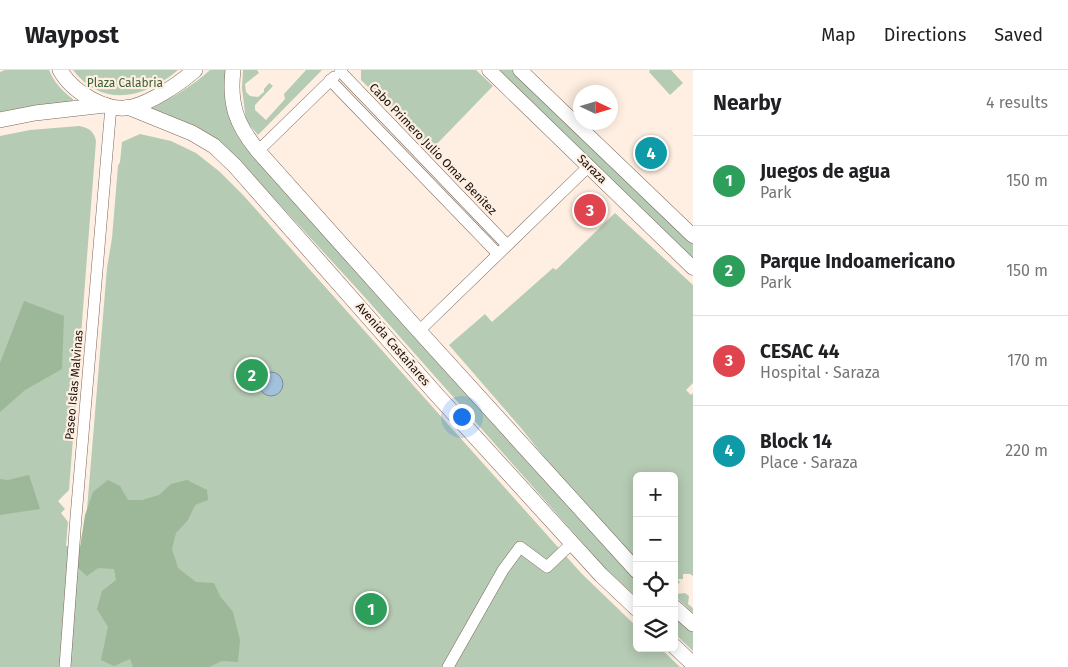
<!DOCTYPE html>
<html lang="en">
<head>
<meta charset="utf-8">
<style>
	body { margin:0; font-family:"Fira Sans",sans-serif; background:#f6f6f6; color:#202124 }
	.controls { position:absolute; right:15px; bottom:15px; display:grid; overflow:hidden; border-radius:8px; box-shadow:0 2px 12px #0003 }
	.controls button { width:45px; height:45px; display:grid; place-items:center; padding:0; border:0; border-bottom:1px solid #e0e0e0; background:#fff; color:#202124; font:25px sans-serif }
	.compass { position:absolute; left:573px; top:15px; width:45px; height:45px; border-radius:50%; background:#fff; box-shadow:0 2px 12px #0003; rotate:94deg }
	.you { position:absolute; left:461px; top:346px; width:18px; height:18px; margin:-12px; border:4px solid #fff; border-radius:50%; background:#1a73e8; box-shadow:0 0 0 8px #1a73e833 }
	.badge { display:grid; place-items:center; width:32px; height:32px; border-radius:50%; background:#256a7a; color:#fff; font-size:16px; font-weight:700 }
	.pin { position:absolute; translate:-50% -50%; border:2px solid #fff; box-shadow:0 1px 5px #0006 }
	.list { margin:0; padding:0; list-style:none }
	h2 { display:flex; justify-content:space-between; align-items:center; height:65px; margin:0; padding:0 20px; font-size:21px }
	h2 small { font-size:16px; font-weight:400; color:#757577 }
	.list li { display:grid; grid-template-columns:32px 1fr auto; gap:15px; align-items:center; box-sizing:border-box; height:90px; padding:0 20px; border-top:1px solid #e0e0e0 }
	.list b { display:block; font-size:19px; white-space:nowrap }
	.list p { margin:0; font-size:16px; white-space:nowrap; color:#757577 }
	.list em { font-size:16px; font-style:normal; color:#757577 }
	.icon { flex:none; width:28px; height:28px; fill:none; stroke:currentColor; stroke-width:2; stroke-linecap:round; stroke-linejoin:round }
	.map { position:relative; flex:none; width:693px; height:597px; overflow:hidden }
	header { display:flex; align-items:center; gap:30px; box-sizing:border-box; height:70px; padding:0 25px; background:#fff; border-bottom:1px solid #e0e0e0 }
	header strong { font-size:24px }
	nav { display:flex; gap:28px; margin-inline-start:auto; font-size:18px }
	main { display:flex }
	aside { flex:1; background:#fff }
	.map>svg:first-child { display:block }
</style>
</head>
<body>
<header>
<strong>Waypost</strong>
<nav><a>Map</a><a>Directions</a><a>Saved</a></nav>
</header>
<main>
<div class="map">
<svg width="693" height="597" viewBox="0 0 693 597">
	<rect width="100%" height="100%" fill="#ffefe2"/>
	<!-- green -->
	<g fill="#b6cbb3">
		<path d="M 5,0 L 49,0 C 53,11 63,22 73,29 L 72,33 L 0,42 L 0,2 Z"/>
		<path d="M 73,0 L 178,0 C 145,28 103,39 73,0 Z"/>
		<path d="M 210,0 L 228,0 L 230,41 L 600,469 L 637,509 L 637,528 L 604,497 L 361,223 L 249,101 L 227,79 L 147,41 C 170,29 191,17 210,0 Z"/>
		<polygon points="243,0 257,0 259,3 245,14 246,22 250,26 258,27 264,22 264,19 269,13 273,16 255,35 255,40 266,50 285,29 284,24 306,0 322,0 258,65 246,51 242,18"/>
		<polygon points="361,0 476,0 493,16 431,80 361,10"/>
		<polygon points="498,0 517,0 693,171 693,192"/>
		<polygon points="650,0 671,0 683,13 670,25 649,2"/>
		<path d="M 79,56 C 89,58 94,61 96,71 L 69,420 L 58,431 L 65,439 L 61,443 L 68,452 L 66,476 L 84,476 L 107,198 L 112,168 L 118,96 L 120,92 L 122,72 L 140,64 L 171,71 L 196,83 L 220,102 L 243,125 L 582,504 L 637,557 L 637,578 L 660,578 L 680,597 L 0,597 L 0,66 L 30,60 Z"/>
		<polygon points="615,143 693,215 693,313 686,320 691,325 693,323 693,506 690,504 683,504 683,509 678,509 680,513 674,514 675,521 677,524 685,523 689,526 688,534 693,538 693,543 674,525 674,406 637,406 637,490 580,432 521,358 449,275 485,244 492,252 553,198 556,200"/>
		<polygon points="674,545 693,562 693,581 674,563"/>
	</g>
	<!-- forest -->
	<g fill="#9db799">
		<polygon points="24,231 64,246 62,299 25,320 0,342 0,293"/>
		<polygon points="29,405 40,439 0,445 0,409 8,410"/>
		<polygon points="108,410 120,416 128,430 142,430 159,425 171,414 187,410 207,420 208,430 195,435 188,450 176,463 172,479 178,498 196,512 214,513 220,526 233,542 240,570 238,592 222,591 209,597 133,597 130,589 114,596 101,590 108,557 97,539 102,521 116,510 114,499 98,498 87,506 77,497 85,445 93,422"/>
	</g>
	<!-- water -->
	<circle fill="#a2c1db" stroke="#788c9c" cx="271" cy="314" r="12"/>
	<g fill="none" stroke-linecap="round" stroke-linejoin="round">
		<defs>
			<g id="minor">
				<polyline points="340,1 507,175"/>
				<polyline points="330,10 498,184"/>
				<polyline points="258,81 334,7"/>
				<polyline points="419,261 589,96"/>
				<polyline points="65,597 76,447 111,36"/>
				<polyline points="448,597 503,500 520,477 547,497 572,473"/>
			</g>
			<g id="tertiary">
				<polyline points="489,0 693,198"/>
				<polyline points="520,0 693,166"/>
			</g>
			<g id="secondary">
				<path d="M 60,0 C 72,22 107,43 132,37 C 152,32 179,14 195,0"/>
				<path d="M 233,0 C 229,34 236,54 258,81 L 419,261 L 637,501"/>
				<polyline points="128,37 192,63 214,76 235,96 436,324 601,505 637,539"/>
				<polyline points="0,50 35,43 105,35"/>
				<polyline points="674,537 693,554"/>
				<polyline points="674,576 693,594"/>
			</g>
		</defs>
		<!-- minor casing -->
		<use href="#minor" stroke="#796759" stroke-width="12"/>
		<!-- tertiary casing -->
		<use href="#tertiary" stroke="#796759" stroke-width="15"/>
		<!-- secondary casing -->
		<use href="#secondary" stroke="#796759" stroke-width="16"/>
		<!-- minor -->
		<use href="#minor" stroke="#fff" stroke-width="11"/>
		<!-- tertiary -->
		<use href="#tertiary" stroke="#fff" stroke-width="14"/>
		<!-- secondary -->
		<use href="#secondary" stroke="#fff" stroke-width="15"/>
	</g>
	<g text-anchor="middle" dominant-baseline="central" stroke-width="4.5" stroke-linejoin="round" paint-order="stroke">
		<!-- park labels -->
		<g font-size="12" fill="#3a5f33" stroke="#ffefe2">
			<text x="125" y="13">Plaza Calabria</text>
		</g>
		<!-- street labels -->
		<g font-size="12" fill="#160f0a" stroke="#ffefe2">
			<text transform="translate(433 79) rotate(46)">Cabo Primero Julio Omar Benítez</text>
			<text transform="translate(592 99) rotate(44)">Saraza</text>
			<text transform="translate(393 274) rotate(49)">Avenida Castañares</text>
			<text transform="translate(74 315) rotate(-85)">Paseo Islas Malvinas</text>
		</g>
	</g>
</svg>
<div class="controls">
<button>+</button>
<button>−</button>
<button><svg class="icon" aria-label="locate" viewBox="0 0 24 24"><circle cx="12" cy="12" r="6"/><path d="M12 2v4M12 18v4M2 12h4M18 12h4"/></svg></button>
<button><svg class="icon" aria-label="layers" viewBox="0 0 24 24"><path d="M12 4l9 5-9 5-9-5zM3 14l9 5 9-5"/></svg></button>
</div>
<svg class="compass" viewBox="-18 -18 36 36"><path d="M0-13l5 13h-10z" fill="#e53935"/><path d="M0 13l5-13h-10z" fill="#757577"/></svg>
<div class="you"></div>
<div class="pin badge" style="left:371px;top:539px;background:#2e9e5b">1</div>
<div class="pin badge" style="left:252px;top:305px;background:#2e9e5b">2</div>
<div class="pin badge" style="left:590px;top:140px;background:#e0444e">3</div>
<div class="pin badge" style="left:651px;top:83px;background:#0f9aa8">4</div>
</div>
<aside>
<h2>Nearby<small>4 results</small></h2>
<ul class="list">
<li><span class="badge" style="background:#2e9e5b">1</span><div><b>Juegos de agua</b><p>Park</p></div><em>150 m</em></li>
<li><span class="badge" style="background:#2e9e5b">2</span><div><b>Parque Indoamericano</b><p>Park</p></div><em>150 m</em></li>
<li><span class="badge" style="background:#e0444e">3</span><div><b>CESAC 44</b><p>Hospital · Saraza</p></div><em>170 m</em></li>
<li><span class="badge" style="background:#0f9aa8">4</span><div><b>Block 14</b><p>Place · Saraza</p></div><em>220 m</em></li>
</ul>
</aside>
</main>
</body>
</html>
